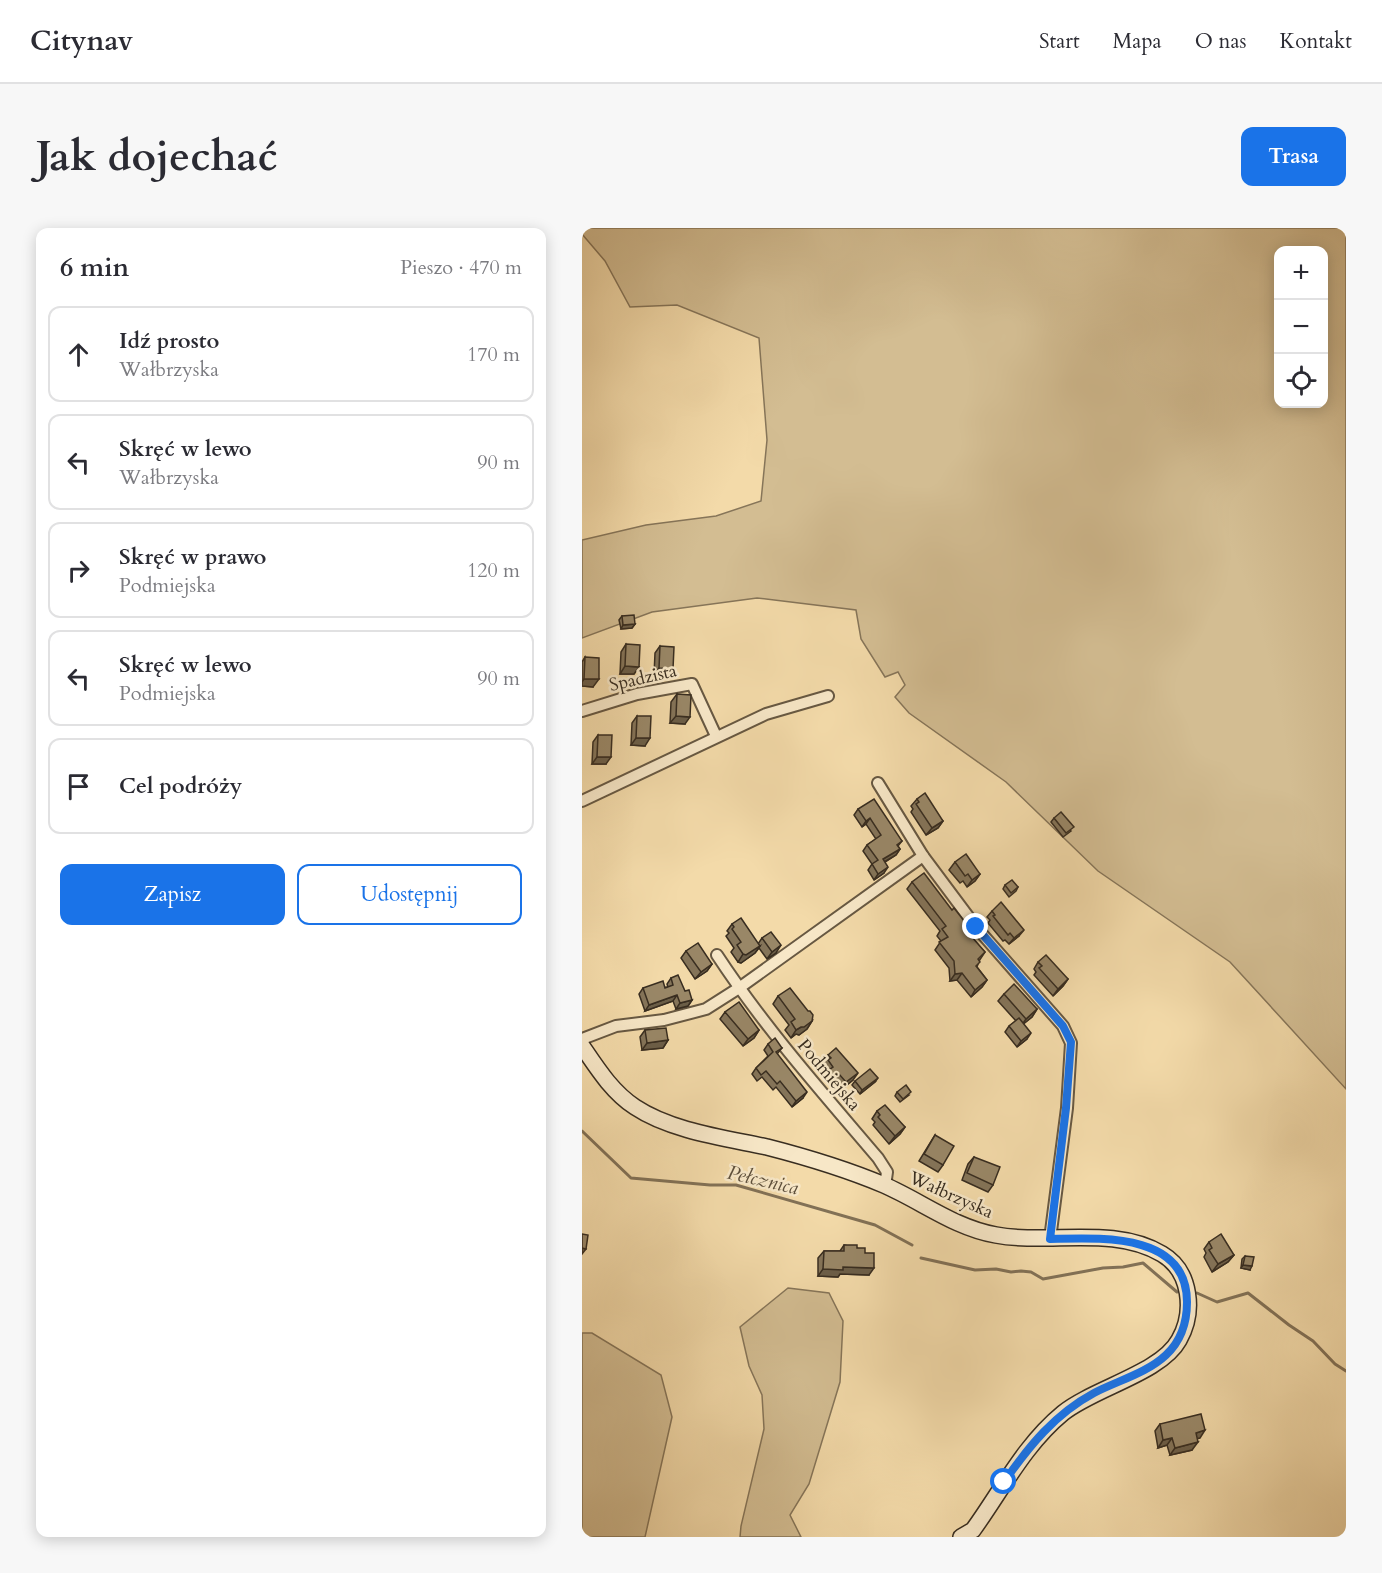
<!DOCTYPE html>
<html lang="pl">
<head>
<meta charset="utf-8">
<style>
	body { margin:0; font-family:Cardo,serif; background:#f7f7f7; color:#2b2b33 }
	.controls { position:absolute; right:18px; top:18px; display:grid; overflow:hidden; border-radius:12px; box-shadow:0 3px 15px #0003 }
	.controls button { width:54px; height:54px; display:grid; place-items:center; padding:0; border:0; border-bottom:2px solid #e1e1e2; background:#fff; color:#2b2b33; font:30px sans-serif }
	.stop { position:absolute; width:18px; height:18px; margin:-14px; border:4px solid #1a73e8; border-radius:50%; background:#fff }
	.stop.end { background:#1a73e8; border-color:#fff; box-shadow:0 2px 6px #0008 }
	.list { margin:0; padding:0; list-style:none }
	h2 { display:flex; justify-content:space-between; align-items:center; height:78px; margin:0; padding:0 24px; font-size:26px }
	h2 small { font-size:20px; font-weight:400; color:#7c7c81 }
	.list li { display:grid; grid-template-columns:39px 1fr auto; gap:18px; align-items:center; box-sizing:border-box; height:96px; margin:0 12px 12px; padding:0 12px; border:2px solid #e1e1e2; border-radius:12px }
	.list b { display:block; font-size:22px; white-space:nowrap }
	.list p { margin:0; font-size:20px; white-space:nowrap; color:#7c7c81 }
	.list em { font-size:20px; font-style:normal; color:#7c7c81 }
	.actions { display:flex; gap:12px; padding:18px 24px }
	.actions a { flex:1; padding:14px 0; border:2px solid #1a73e8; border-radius:12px; text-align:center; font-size:21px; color:#1a73e8 }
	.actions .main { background:#1a73e8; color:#fff }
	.icon { flex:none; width:33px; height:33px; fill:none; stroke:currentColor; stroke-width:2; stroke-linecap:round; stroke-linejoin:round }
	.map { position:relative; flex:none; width:764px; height:1309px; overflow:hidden; border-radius:12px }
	header { display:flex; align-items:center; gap:36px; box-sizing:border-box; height:84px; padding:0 30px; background:#fff; border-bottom:2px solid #e1e1e2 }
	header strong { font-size:28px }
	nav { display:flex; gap:33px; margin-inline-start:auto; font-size:21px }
	.intro { display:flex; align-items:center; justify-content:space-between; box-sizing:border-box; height:144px; padding:0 36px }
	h1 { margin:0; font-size:42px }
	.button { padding:15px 27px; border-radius:12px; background:#1a73e8; color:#fff; font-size:21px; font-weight:700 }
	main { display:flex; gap:36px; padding:0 36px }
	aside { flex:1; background:#fff; border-radius:12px; box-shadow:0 3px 15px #0003 }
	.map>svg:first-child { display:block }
</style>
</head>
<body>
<header>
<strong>Citynav</strong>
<nav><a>Start</a><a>Mapa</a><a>O nas</a><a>Kontakt</a></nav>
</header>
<div class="intro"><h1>Jak dojechać</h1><a class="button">Trasa</a></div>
<main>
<aside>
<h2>6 min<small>Pieszo · 470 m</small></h2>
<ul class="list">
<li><svg class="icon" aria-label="ahead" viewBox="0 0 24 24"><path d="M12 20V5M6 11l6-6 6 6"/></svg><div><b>Idź prosto</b><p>Wałbrzyska</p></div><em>170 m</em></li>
<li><svg class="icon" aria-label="left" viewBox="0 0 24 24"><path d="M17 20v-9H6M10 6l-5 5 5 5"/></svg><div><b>Skręć w lewo</b><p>Wałbrzyska</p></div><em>90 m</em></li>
<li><svg class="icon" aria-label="right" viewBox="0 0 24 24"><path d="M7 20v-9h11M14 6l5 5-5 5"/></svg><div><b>Skręć w prawo</b><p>Podmiejska</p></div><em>120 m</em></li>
<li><svg class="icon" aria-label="left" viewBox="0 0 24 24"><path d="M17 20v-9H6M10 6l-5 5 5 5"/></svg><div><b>Skręć w lewo</b><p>Podmiejska</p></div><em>90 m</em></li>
<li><svg class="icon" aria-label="arrive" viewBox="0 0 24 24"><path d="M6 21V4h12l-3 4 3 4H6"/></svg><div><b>Cel podróży</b></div></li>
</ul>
<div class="actions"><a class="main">Zapisz</a><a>Udostępnij</a></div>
</aside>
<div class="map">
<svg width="764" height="1309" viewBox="0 0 764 1309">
	<rect width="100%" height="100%" fill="#f3daa9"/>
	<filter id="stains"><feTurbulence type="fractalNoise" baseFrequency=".00333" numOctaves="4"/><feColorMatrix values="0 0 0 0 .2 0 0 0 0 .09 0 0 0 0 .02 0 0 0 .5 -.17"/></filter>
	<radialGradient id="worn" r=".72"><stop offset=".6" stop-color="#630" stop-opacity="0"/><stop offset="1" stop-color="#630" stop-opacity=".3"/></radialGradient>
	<!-- green -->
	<g fill="#d3bd92" stroke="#867559" stroke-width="1.5" fill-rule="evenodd">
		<path d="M 0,0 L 764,0 L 764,861 L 648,734 L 516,643 L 424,554 L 327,485 L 313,469 L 323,457 L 316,444 L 303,449 L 279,411 L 274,382 L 175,370 L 70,384 L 0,410 L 0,312 L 64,297 L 134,288 L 179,273 L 185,212 L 177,110 L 95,77 L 48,79 L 23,33 L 0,6 ZM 696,22 L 742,22 L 742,176 L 696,176 Z"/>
		<polygon points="206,1060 247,1065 261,1093 258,1154 227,1256 208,1287 219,1309 158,1309 159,1298 182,1201 180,1167 167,1138 158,1099"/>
		<polygon points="0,1105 10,1105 79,1147 90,1189 63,1309 0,1309"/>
	</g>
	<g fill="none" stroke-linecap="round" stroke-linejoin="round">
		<!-- stream -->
		<g stroke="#827156" stroke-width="3">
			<polyline points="0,903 49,950 128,957 154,957 293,997 330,1017"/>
			<polyline points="339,1030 393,1042 414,1041 429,1044 439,1043 449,1044 461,1051 521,1040 541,1039 561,1035 595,1064"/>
			<polyline points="615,1065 635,1074 666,1065 707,1097 731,1113 753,1136 764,1143"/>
		</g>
		<defs>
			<g id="minor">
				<polyline points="0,483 55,466 110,456 134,508"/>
				<polyline points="296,555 341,628 394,699 481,798 489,815 485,880 468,1011"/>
				<polyline points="0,573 184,486 246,468"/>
				<path d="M 135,727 C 183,800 240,864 296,930 L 305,944 L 303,958"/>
				<polyline points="0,811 34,798 82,792 124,781 157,760 341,628"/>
			</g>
			<path id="secondary" d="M 0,818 C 15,840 30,864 53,879 C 89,903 143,910 185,919 C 224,929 264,941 302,957 C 339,973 373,1000 414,1007 C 467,1017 531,997 580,1026 C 609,1043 613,1084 597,1112 C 579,1145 512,1160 481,1185 C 442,1217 420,1262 391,1302 L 379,1309"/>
		</defs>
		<!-- minor casing -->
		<use href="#minor" stroke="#675842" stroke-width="14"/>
		<!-- secondary casing -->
		<use href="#secondary" stroke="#382d20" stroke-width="18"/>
		<!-- minor -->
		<use href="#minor" stroke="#f7e7c7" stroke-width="10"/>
		<!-- secondary -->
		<use href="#secondary" stroke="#f7e7c7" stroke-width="15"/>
	</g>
	<!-- wall -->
	<g fill="#847459" stroke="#382d20" stroke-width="1.5">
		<polygon points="40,388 53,396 50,400 39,401 37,392"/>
		<polygon points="44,416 57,439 52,446 38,446 39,424"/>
		<polygon points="78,418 91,441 86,448 72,447 73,425"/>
		<polygon points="3,429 11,459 0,458 0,434"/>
		<polygon points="95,466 103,496 88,495 89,474"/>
		<polygon points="55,488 63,518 49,517 50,495"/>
		<polygon points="16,507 24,536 10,536 11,514"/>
		<polygon points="335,571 361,593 356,600 344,607 329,584 331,581 329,578"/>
		<polygon points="276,581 320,613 316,618 318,621 314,627 303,634 302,645 292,652 286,642 290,636 281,623 285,617 294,611 284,596 280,599 272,587"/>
		<polygon points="472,590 489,603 481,609 469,594"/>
		<polygon points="373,634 398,646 393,653 385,659 381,653 378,655 367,642"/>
		<polygon points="330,654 383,702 403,724 397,733 395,739 405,752 400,759 389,769 375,752 368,753 367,740 353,722 359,713 355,708 358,703 325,661"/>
		<polygon points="423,657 436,659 434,663 427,669 421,661"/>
		<polygon points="410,683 437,708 427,716 423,712 421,713 406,695 408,692 405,689"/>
		<polygon points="150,696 176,716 180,710 194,725 185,731 177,720 173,725 159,735 156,734 149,724 152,720 144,708 147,705 145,703"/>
		<polygon points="104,723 130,736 125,743 113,751 99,730"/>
		<polygon points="456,734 486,751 481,758 471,768 452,747 454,744 452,741"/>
		<polygon points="89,750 110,772 106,778 94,781 91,773 63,783 57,766 61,760 86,759 85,756"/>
		<polygon points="422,766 455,781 450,789 441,796 445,811 435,819 423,804 427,798 434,793 416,773"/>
		<polygon points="196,768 230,793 225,801 217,807 214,806 209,810 203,802 207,797 191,776"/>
		<polygon points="143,784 177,802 172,810 161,818 138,791"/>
		<polygon points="63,802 86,812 81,820 60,822 58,809"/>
		<polygon points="186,816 200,820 195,826 221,870 210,879 194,859 191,862 180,849 175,853 170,846 174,840 186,828 182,822"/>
		<polygon points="246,827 271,852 260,861 253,853 248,857 242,849 245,844 241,839 243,836 241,834"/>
		<polygon points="273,853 293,854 278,866 270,857"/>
		<polygon points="315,864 327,867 318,874 313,868"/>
		<polygon points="295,883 323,899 318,906 307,916 291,897 293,894 290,891"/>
		<polygon points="353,907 361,937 356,944 337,933"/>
		<polygon points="392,929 411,957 406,964 380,952 386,936"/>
		<polygon points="627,1014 652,1027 646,1034 630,1044 622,1029 624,1025 622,1021"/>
		<polygon points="262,1017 275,1020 283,1025 287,1047 258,1046 256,1049 236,1048 236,1030 242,1023 258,1023"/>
		<polygon points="663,1028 668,1042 659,1040 660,1031"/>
		<polygon points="578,1196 618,1210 615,1210 610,1222 588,1227 585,1217 576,1220 573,1203"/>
	</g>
	<!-- shaded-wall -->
	<g fill="#6b5e48" stroke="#382d20" stroke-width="1.5">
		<polygon points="53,396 50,400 39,401 41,397"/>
		<polygon points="43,438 57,439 52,446 38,446"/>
		<polygon points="77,440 91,441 86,448 72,447"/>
		<polygon points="2,451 17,451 11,459 0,458 0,454"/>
		<polygon points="94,488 108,489 103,496 88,495"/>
		<polygon points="54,510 68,510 63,518 49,517"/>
		<polygon points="15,529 29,529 24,536 10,536"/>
		<polygon points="288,590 284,596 280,599 284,593"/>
		<polygon points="361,593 356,600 344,607 350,600"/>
		<polygon points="318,621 314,627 297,637 301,631"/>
		<polygon points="306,639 302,645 292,652 296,646"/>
		<polygon points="398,646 393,653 385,659 390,652"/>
		<polygon points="442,702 437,708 427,716 432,710"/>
		<polygon points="199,717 194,725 185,731 190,724"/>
		<polygon points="178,718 173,725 159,735 156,734 161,726"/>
		<polygon points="130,736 125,743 113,751 119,744"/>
		<polygon points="380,745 375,752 368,753 373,746"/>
		<polygon points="486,751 481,758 471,768 476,761"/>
		<polygon points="405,752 400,759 389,769 393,762"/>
		<polygon points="95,767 91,773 63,783 67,777"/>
		<polygon points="110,772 106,778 94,781 98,775"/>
		<polygon points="455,781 450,789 439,798 444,791"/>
		<polygon points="230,793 225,801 217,807 214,806 209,810 214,802 219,799"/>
		<polygon points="177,802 172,810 161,818 166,811"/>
		<polygon points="449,805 445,811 435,819 439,813"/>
		<polygon points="86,812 81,820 60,822 65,815"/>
		<polygon points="276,845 271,852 260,861 264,854"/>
		<polygon points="296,850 293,854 278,866 280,862"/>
		<polygon points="225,864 221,870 210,879 214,873"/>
		<polygon points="323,899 318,906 307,916 313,908"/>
		<polygon points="0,1020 4,1021 0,1026"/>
		<polygon points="652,1027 646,1034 630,1044 636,1036"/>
		<polygon points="661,1037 670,1038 668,1042 659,1040"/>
		<polygon points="261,1039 292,1040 287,1047 258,1046 256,1049 236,1048 241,1041"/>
		<polygon points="623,1202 618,1210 608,1212 614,1205"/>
		<polygon points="590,1210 585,1217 576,1220 581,1212"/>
		<polygon points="616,1214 610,1222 588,1227 593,1220"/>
	</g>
	<!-- building -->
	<g fill="#998767" stroke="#382d20" stroke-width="1.5">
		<polygon points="52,387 53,396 41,397 40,388"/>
		<polygon points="44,416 58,417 57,439 43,438"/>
		<polygon points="78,418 92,419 91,441 77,440"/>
		<polygon points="3,429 17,430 17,451 2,451"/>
		<polygon points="95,466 109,467 108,489 94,488"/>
		<polygon points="55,488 69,488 68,510 54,510"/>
		<polygon points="16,507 30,507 29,529 15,529"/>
		<polygon points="343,565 361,593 350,600 334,576 337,574 335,571"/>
		<polygon points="292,571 320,613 315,617 318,621 301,631 306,639 296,646 290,636 296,632 285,617 299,607 288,590 284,593 276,581"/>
		<polygon points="479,584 492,599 484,605 472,590"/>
		<polygon points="384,626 398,646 390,652 386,646 383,648 373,634"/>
		<polygon points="342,645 370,682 372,680 386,698 382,700 403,724 396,731 398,734 394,738 405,752 393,762 380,745 373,746 372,733 357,714 366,709 360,701 364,698 330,654"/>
		<polygon points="430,652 436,659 429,665 423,657"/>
		<polygon points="419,674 442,702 432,710 428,705 426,707 411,688 413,687 410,683"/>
		<polygon points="159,690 178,718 164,727 161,726 155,717 159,714 150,701 152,699 150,696"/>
		<polygon points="189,704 199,717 190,724 180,710"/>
		<polygon points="116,715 130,736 119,744 104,723"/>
		<polygon points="464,727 486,751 476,761 457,740 460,738 456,734"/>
		<polygon points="96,747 103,763 107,762 110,772 98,775 95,767 67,777 61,760 81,753 83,760 91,757 89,750"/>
		<polygon points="432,756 455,781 444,791 422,766"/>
		<polygon points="208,760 226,783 228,783 231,787 230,793 222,799 219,799 214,802 209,794 213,791 196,768"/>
		<polygon points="157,774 177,802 166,811 143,784"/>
		<polygon points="437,790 449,805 439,813 427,798"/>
		<polygon points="84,800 86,812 65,815 63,802"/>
		<polygon points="193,810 200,820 194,824 225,864 214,873 198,853 195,856 184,843 179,847 174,840 191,824 186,816"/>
		<polygon points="254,820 276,845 264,854 257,846 253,850 247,842 251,839 246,832 249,830 246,827"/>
		<polygon points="288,841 296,850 280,862 273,853"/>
		<polygon points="324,857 329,864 321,871 315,864"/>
		<polygon points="303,877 323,899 313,908 296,889 298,887 295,883"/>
		<polygon points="353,907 372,918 361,937 342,926"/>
		<polygon points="392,929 418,939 411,957 385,945"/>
		<polygon points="0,1006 6,1007 4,1021 0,1020"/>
		<polygon points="639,1006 652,1027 636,1036 627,1022 630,1020 627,1014"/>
		<polygon points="262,1017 275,1017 275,1020 283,1020 283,1025 292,1025 292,1040 261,1039 261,1042 241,1041 242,1023 262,1023"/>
		<polygon points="663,1028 672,1029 670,1038 661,1037"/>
		<polygon points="619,1186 623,1202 614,1205 616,1214 593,1220 590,1210 581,1212 578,1196"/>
	</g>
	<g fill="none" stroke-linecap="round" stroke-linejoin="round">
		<!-- route -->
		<path stroke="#1a73e8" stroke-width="8" d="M 394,699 L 481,798 L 489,814 L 484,880 L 468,1011 C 518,1010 605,1004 605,1074 C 605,1095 599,1113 584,1127 C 565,1145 535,1153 512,1165 C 473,1186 447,1218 422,1254"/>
	</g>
	<g text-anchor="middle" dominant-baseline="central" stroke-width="5" stroke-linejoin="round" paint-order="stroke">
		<!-- street labels -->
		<g font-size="18" fill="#382d20" stroke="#f7e7c7">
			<text transform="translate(61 450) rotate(-13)">Spadzista</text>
			<text transform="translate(247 847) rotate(50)">Podmiejska</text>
			<text transform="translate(369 967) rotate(24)">Wałbrzyska</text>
		</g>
		<!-- water labels -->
		<g font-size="20" font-style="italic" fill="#5d4f3b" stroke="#f7e7c7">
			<text transform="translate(181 952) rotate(13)">Pełcznica</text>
		</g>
	</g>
	<rect width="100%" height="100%" filter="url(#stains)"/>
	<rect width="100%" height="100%" fill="url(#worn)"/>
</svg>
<div class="controls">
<button>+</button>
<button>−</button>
<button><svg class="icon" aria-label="locate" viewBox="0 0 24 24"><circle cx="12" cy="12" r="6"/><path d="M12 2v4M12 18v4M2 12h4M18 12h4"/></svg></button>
</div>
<div class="stop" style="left:422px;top:1254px"></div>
<div class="stop end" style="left:394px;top:699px"></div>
</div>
</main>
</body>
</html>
